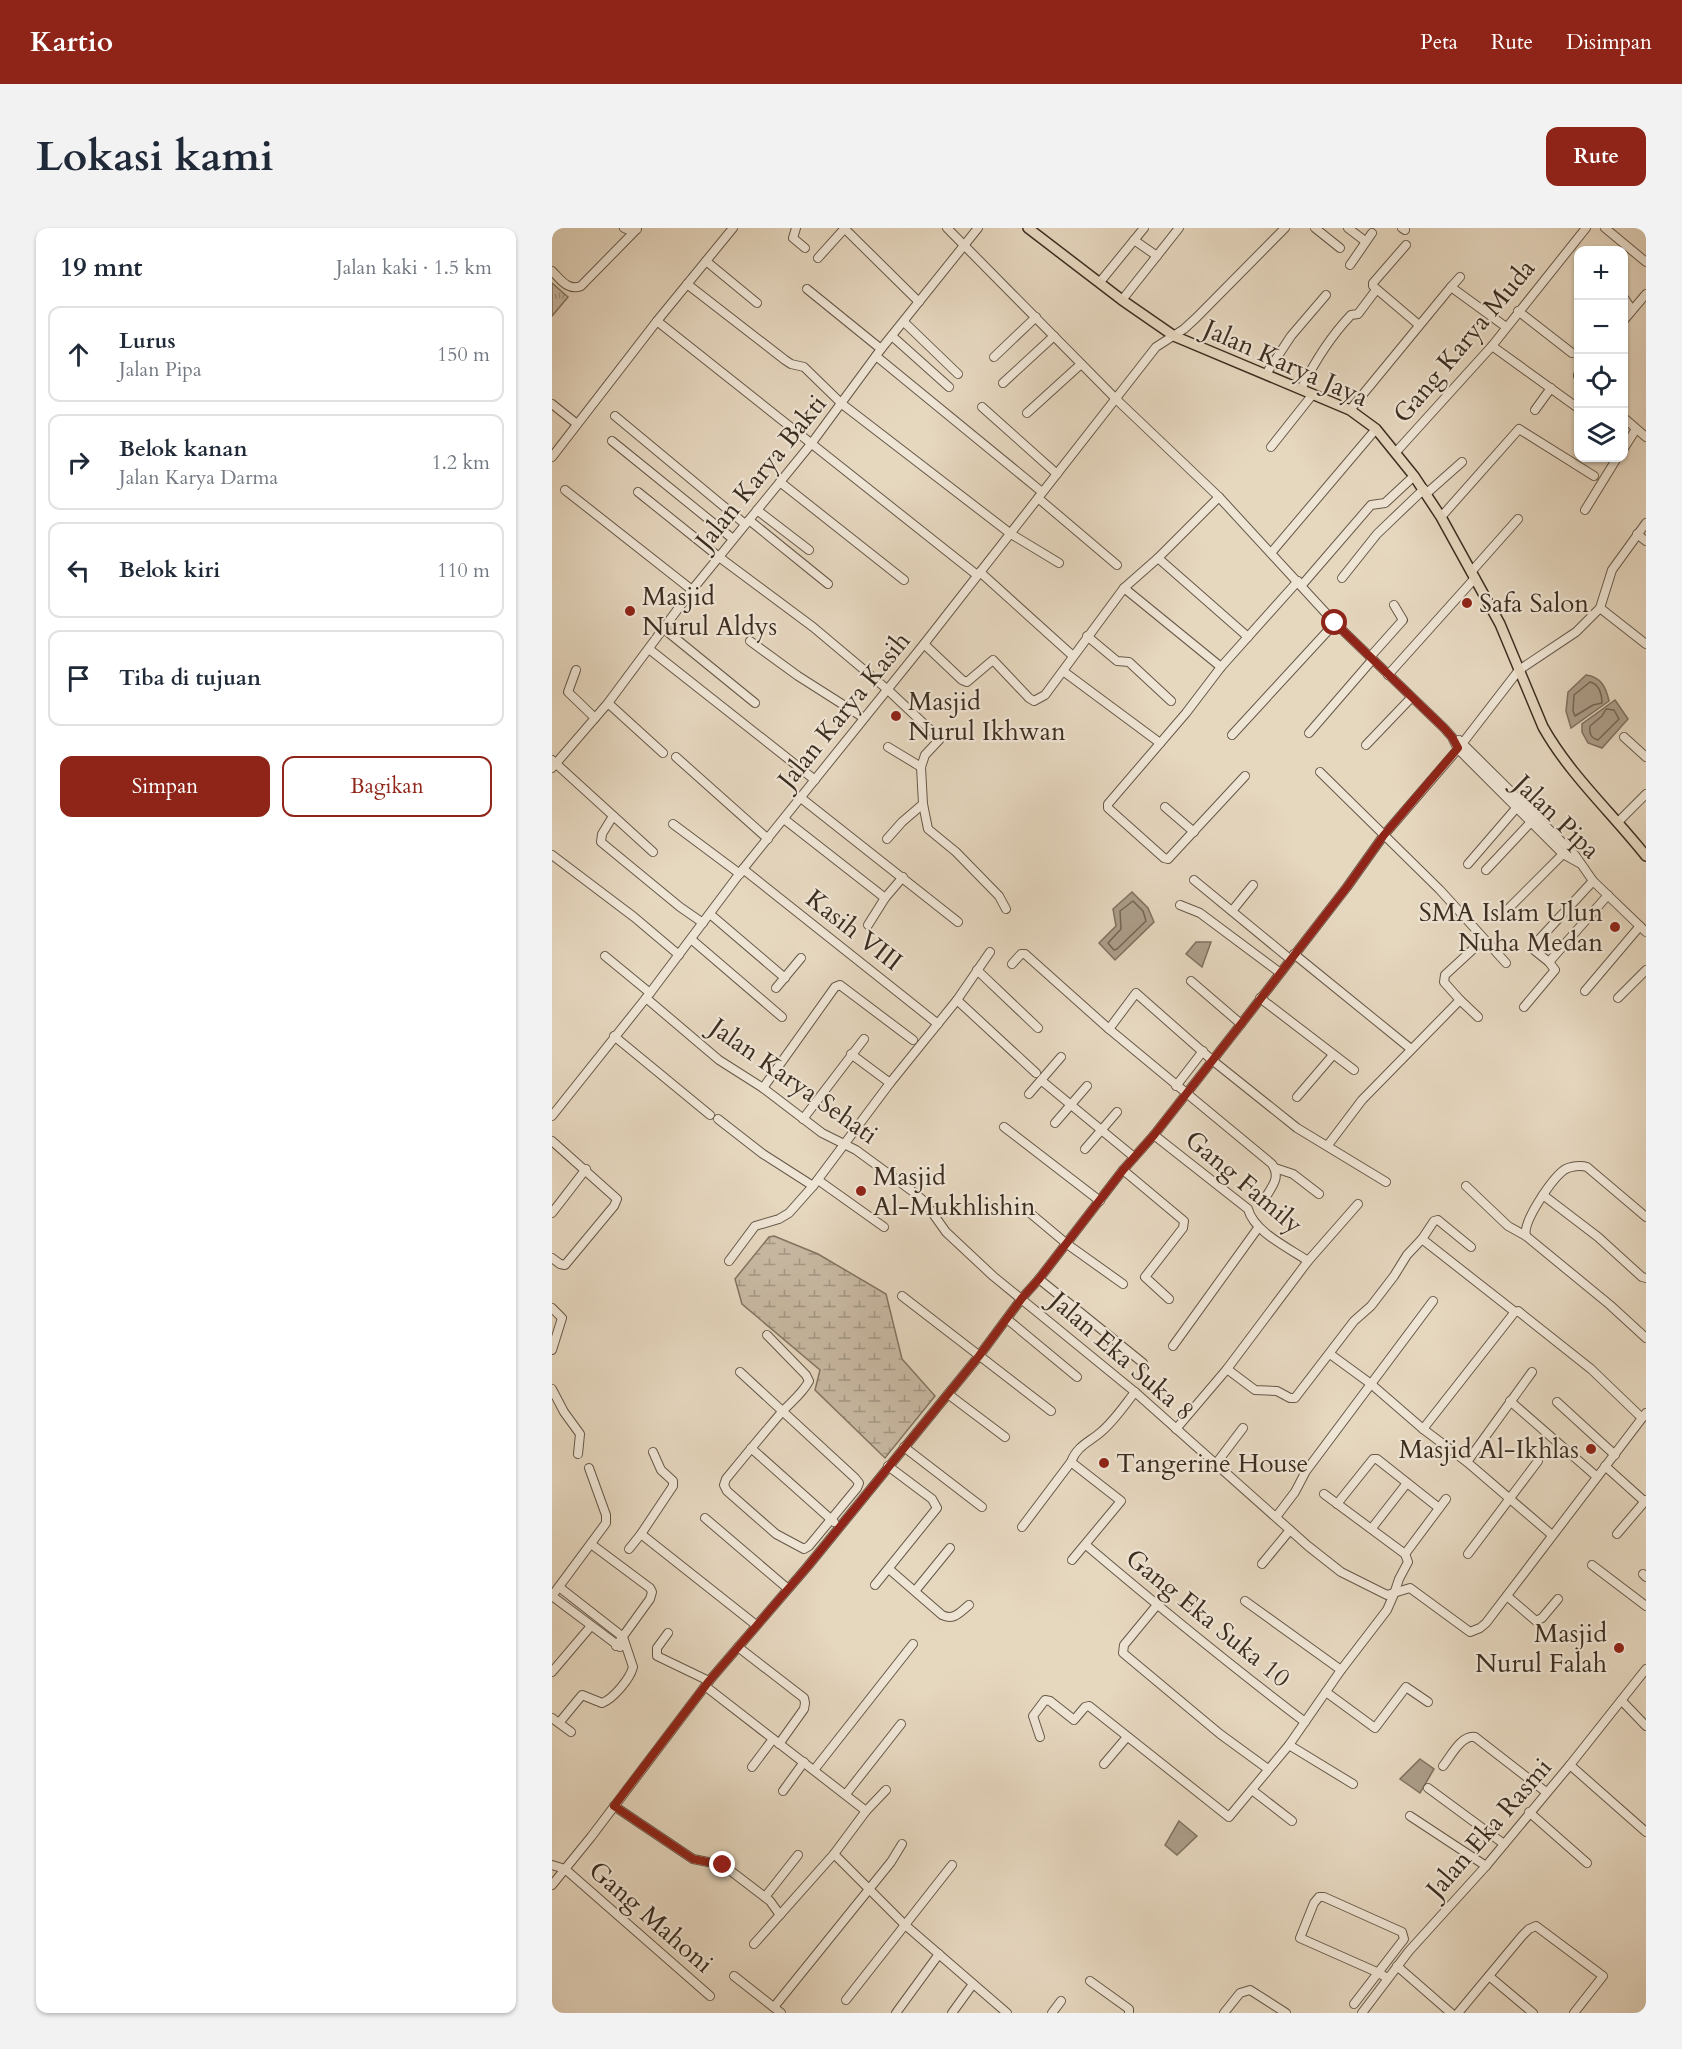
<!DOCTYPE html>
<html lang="id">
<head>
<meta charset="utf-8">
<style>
	body { margin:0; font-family:Cardo,serif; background:#f2f2f3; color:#1f2937 }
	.controls { position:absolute; right:18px; top:18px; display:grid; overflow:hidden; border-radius:12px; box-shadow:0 2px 4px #0004 }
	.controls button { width:54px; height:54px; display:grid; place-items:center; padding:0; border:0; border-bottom:2px solid #e0e1e3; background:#fff; color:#1f2937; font:30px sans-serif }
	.stop { position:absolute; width:18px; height:18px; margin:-14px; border:4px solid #8f2418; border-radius:50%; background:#fff }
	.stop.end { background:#8f2418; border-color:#fff; box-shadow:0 2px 6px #0008 }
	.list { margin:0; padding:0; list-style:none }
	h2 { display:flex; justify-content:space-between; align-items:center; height:78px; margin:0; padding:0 24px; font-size:26px }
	h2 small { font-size:20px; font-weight:400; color:#747a83 }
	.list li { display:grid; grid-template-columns:39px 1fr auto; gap:18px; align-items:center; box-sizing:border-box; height:96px; margin:0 12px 12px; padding:0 12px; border:2px solid #e0e1e3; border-radius:12px }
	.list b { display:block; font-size:22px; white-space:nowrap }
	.list p { margin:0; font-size:20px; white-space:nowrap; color:#747a83 }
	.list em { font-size:20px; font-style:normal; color:#747a83 }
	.actions { display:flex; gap:12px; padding:18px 24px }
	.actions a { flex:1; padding:14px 0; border:2px solid #8f2418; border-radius:12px; text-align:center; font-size:21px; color:#8f2418 }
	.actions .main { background:#8f2418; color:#fff }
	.icon { flex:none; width:33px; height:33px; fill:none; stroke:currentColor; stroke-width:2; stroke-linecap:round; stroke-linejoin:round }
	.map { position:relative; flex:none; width:1094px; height:1785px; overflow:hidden; border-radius:12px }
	header { display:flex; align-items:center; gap:36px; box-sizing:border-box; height:84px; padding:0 30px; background:#8f2418; color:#fff }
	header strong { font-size:28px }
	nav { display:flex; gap:33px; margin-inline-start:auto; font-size:21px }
	.intro { display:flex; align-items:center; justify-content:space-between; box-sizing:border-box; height:144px; padding:0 36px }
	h1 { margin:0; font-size:42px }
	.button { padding:15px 27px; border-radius:12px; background:#8f2418; color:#fff; font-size:21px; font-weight:700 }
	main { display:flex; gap:36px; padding:0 36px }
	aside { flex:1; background:#fff; border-radius:12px; box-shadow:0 2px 4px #0004 }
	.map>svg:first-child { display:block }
</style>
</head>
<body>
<header>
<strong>Kartio</strong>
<nav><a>Peta</a><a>Rute</a><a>Disimpan</a></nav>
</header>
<div class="intro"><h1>Lokasi kami</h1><a class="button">Rute</a></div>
<main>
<aside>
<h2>19 mnt<small>Jalan kaki · 1.5 km</small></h2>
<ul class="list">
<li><svg class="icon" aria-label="ahead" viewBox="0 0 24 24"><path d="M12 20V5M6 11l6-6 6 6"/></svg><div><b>Lurus</b><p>Jalan Pipa</p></div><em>150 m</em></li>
<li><svg class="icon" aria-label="right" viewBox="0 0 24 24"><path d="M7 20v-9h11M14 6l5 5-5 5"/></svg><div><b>Belok kanan</b><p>Jalan Karya Darma</p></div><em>1.2 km</em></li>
<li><svg class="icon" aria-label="left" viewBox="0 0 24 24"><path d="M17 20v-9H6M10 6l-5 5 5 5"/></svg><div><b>Belok kiri</b></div><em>110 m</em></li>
<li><svg class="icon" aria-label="arrive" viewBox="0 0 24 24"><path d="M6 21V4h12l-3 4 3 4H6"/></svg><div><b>Tiba di tujuan</b></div></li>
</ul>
<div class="actions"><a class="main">Simpan</a><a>Bagikan</a></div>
</aside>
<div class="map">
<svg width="1094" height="1785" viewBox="0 0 1094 1785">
	<defs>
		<pattern id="grass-tufts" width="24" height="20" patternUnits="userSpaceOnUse" patternTransform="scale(1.5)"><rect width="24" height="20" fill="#c9baa4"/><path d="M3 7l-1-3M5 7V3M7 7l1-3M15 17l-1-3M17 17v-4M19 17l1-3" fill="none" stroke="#a49885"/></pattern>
		<pattern id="wetland-marsh" width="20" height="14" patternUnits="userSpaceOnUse" patternTransform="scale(1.5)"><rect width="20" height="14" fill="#c9baa4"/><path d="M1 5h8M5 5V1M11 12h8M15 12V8" fill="none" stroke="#a49885"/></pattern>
	</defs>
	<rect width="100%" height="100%" fill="#e6d7bf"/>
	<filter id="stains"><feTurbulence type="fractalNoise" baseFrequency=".00333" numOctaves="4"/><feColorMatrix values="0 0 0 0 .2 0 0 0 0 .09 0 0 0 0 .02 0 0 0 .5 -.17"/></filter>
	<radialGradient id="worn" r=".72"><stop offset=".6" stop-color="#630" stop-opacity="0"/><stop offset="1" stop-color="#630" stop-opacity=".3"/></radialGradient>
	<!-- grass -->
	<polygon fill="url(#grass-tufts)" stroke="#827462" stroke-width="1.5" points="0,55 16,69 0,88"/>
	<!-- wetland -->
	<polygon fill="url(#wetland-marsh)" stroke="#827462" stroke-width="1.5" points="222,1008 266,1026 334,1066 350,1131 383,1168 333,1230 263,1162 268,1142 190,1076 183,1051 217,1009"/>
	<!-- water -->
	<g fill="#ac9d89" stroke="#7f705f" stroke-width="1.5">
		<path d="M 1034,447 C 1049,449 1054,459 1057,473 L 1019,500 L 1014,483 L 1016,464 Z"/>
		<polygon points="1063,472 1076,491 1050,520 1036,515 1030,504 1030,496"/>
		<polygon points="580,664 596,680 602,694 563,732 547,715 564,698 561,681"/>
		<polygon points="644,714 659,714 650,739 634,726"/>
		<polygon points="868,1531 882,1541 868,1565 848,1551"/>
		<polygon points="627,1593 645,1608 625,1627 613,1617"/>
	</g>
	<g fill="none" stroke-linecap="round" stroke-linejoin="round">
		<!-- shore -->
		<g stroke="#746554" stroke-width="1.5">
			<path d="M 1038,454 C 1047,456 1050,466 1050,475 L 1041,477 L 1023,488 L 1021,483 L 1022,467 Z"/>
			<path d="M 1054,481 L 1062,482 L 1067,491 L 1046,512 C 1039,510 1037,506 1038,498 L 1050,488 Z"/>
			<polygon points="581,673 591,683 594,693 565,721 562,722 556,715 569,701 568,683"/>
		</g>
		<defs>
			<g id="minor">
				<polyline points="72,0 79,3 85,1"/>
				<polyline points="244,0 241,10 253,20"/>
				<polyline points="292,0 367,74"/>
				<polyline points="395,0 565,172 667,269 783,395 892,500 900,509 906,521 1011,626 1027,635"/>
				<polyline points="763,0 788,20"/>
				<polyline points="796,0 813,13"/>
				<polyline points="850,0 853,2"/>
				<polyline points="1053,0 1094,34"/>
				<polyline points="582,12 605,28"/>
				<polyline points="854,17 821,55 821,58 867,97"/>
				<polyline points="266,30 293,0"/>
				<polyline points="154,33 205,75"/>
				<polyline points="798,37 820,5"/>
				<path d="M 0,43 C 9,52 16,63 29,58 L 84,2"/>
				<polyline points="548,54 592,0"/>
				<polyline points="135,56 233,132 239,136 252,139 290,176 459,306 507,335"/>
				<polyline points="899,59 908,49"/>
				<polyline points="255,61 329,121"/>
				<polyline points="1072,70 1080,82"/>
				<polyline points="570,72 627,0"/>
				<polyline points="966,83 1020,125"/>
				<polyline points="1072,92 1094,66"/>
				<polyline points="105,93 425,347"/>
				<polyline points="352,94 406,146"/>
				<polyline points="340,108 397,159"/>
				<polyline points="940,118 1026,180"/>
				<polyline points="324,128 490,264"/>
				<polyline points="442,129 484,89"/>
				<polyline points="714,146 739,108 774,67"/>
				<polyline points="1026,148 1026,147"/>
				<polyline points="451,155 502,108"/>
				<path d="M 749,161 C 763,133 778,109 799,87 L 806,86 L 824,62"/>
				<polyline points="0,176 25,196"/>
				<polyline points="430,179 505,246"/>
				<polyline points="798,182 899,59 954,99"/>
				<polyline points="983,182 999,160"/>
				<polyline points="475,185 529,136"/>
				<polyline points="63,188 193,296"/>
				<polyline points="1072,190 1094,209"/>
				<polyline points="60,213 181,311"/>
				<polyline points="719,219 761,166"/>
				<polyline points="1072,220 1084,201"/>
				<polyline points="844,224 940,118 1034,0"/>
				<polyline points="0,229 105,93 181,0"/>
				<polyline points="228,254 352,352"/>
				<polyline points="13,262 140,362"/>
				<polyline points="86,264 167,329 261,399 336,462 388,511 373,527 369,539 371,576 376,601 404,624 447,668 454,681"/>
				<polyline points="875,265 910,234"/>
				<polyline points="486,270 565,337"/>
				<polyline points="205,282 257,322"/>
				<polyline points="1033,282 1065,230"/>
				<polyline points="889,289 967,201 1042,248"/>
				<polyline points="197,292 276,356"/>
				<polyline points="1085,306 1094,313"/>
				<polyline points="719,325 824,201"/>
				<polyline points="606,330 696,409"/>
				<polyline points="428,344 521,428"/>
				<polyline points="919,344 966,291"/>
				<polyline points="790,350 825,306 872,261"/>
				<polyline points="750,357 819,277 833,275 862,248"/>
				<polyline points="572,360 669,439"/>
				<polyline points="1048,380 1094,416"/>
				<polyline points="112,401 203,475"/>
				<polyline points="535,408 565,433 577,434 619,473"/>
				<polyline points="198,413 246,448 312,490"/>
				<polyline points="372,416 410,452 415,454 441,432 477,470 482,473 493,467 572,360 606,330 667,269"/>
				<polyline points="97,421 263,552"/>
				<polyline points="818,429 851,392 842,377"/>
				<polyline points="24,442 16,464 43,490"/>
				<polyline points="511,443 608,515"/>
				<polyline points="836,447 923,350"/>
				<polyline points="56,475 111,525"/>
				<polyline points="757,505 821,431"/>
				<polyline points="680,507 783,395"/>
				<polyline points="1072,509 1094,529"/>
				<polyline points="907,512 1023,627 1041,653 1094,704"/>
				<polyline points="814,517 859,470"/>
				<polyline points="336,519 369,539"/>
				<polyline points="124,529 216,611"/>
				<polyline points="0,532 101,624"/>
				<polyline points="0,540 56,475 140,362 259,216 329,121 426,0"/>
				<polyline points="768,544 888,662 954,735"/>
				<polyline points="693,548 616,631 612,630 556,580 556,576 634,485 669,439 746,353"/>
				<polyline points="249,570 406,694"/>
				<polyline points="613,579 642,604"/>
				<polyline points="61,588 50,606 49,614 128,679 151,695"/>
				<polyline points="232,591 333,670"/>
				<polyline points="1067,593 1094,566"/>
				<polyline points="121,596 188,646"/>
				<polyline points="335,611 350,594 371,576"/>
				<polyline points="0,627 82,689 127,727"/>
				<polyline points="916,636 966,578"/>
				<polyline points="191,641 386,796"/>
				<polyline points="934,642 980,593"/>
				<polyline points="642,652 738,731"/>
				<polyline points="628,677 648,685 727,744"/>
				<polyline points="680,683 701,657"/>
				<polyline points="158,686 233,750"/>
				<polyline points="949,688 1011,626"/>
				<polyline points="316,697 333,670 351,649"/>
				<polyline points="139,711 230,789"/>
				<polyline points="742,726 859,821"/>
				<polyline points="53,728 98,765"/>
				<polyline points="997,734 1056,667"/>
				<path d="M 460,736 L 469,726 L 473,726 L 557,801 L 720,936 C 728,948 722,956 715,967"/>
				<polyline points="425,742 486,800"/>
				<polyline points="639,753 689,796"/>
				<polyline points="224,760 249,730"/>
				<polyline points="1033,763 1088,698"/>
				<polyline points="94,770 167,832 211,860 270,905 304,922 360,963 372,973 394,1004 441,1048 583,1164 756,1318 789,1344 835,1367 858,1360 918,1404 928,1400 934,1395 1094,1185"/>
				<polyline points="708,770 802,842"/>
				<polyline points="1066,770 1094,742"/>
				<polyline points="405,772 484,845"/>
				<polyline points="908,772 926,789"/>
				<polyline points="972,779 1003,742 997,734 982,722 982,717 1041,653"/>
				<polyline points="557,801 584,765 660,832 745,900 834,954"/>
				<polyline points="62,808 158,887"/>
				<polyline points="299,826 338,855"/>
				<polyline points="490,853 582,929"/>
				<polyline points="624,858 651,823"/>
				<polyline points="211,860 283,759 288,757 361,812"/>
				<polyline points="477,866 509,829"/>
				<polyline points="745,869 781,827"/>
				<polyline points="0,888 98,765 191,641 372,416 604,119 632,101 644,90 733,0"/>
				<polyline points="166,891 211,926 261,958"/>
				<polyline points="251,891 312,811"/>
				<polyline points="503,895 535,858"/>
				<polyline points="452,899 548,973"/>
				<path d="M 602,907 L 696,981 C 702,1004 737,1020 756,1033"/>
				<polyline points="0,913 65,971 62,978 13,1037 8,1036 0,1030"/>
				<polyline points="776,917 810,872 908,772 892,754 893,747 931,712"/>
				<polyline points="533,921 565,884"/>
				<polyline points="723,940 741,946 767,966"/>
				<polyline points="571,942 632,993 631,1000 593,1049 617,1071"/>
				<polyline points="266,952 332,999"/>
				<polyline points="914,958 956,998 974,1008 1058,1077 1094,1110"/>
				<polyline points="991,967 1046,1009 1090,1049 1094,1050"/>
				<polyline points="0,985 34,941"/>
				<polyline points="478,985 515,1016 571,1056"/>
				<path d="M 974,1008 C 970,994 1000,951 1012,942 C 1018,938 1029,937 1035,939 L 1094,989"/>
				<polyline points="919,1019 886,992 882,993 870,1011 963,1084"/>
				<polyline points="177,1033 203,998 227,991 237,985 261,958 338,855 405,772 438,724"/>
				<polyline points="487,1051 591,1135"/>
				<polyline points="350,1068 499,1183"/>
				<polyline points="0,1080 10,1090 0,1122"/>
				<polyline points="455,1091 525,1149"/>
				<polyline points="621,1118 706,1000"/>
				<polyline points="778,1126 819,1156 871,1201 915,1234 1000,1307"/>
				<polyline points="675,1141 703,1162 725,1163 738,1170 743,1170 802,1093 819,1078 842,1048 855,1027 870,1011"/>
				<path d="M 188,1144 L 303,1250 L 307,1255 L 305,1260 L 257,1318 L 252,1321 L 224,1306 L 175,1263 L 172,1257 L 174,1251 C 192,1229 210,1207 229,1185 C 238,1175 251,1165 257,1153 L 254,1147 L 215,1107"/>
				<polyline points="0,1161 12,1184 28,1206 26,1226"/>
				<polyline points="396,1166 453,1209"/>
				<polyline points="958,1173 1044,1248"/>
				<polyline points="1005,1174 1063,1227"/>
				<polyline points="624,1201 675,1141 756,1033 806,976"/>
				<polyline points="871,1201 962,1085 966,1083 1039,1141 1090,1190"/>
				<polyline points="352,1219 430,1279"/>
				<polyline points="199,1220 282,1294"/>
				<polyline points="519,1234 569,1273 520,1332"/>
				<polyline points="915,1234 980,1144"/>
				<polyline points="663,1237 691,1200"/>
				<polyline points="1053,1238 1092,1273"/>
				<polyline points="785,1276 821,1231 825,1231 887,1280"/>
				<polyline points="724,1289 743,1264 754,1243 881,1073"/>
				<polyline points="153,1290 235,1360"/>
				<path d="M 470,1299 L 519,1234 C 525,1218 536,1215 549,1204 C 562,1193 572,1178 583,1164"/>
				<polyline points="820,1300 855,1255"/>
				<polyline points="89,1306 204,1397"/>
				<polyline points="1065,1306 1094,1272"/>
				<polyline points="39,1316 98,1360 100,1364 98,1371 64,1418"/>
				<path d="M 534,1317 C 606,1378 678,1437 753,1494"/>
				<polyline points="77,1321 89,1306 121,1258 121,1253 109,1242 101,1224"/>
				<polyline points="853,1326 894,1271"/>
				<polyline points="916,1326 986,1233"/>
				<polyline points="710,1336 738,1302"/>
				<polyline points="1040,1337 1094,1378"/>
				<path d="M 337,1341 L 390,1387 C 402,1393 408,1384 417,1377"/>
				<polyline points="1091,1346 1094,1349"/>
				<polyline points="323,1357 385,1280 380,1271 336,1238"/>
				<path d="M 7,1359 L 71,1409 L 81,1439 C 78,1451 61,1471 50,1475 L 30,1467 L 7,1495"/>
				<polyline points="363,1363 398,1320"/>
				<polyline points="0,1368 54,1295 54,1287 37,1240"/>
				<polyline points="0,1368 68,1419"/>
				<polyline points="955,1368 984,1393 990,1390 1006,1371"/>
				<polyline points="693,1373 789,1442"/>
				<polyline points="605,1377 572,1417 571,1425 668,1506 716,1541"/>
				<polyline points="116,1405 105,1420 105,1428 157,1453"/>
				<polyline points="186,1419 252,1470 253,1475 252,1481 227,1516"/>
				<polyline points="0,1444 39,1398"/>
				<polyline points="153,1458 314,1583"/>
				<polyline points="774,1464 823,1500 854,1459 876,1474"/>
				<polyline points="1070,1473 1094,1498"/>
				<polyline points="0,1490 19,1504"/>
				<polyline points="488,1509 481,1488 493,1472 498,1473 522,1492 533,1479 537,1478 677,1589 737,1517 789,1442 835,1382 842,1366 847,1351 856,1334 853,1326 772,1266"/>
				<polyline points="737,1517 801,1556"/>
				<polyline points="552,1536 575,1509"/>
				<polyline points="1018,1537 1094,1604"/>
				<path d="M 891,1538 C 899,1528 909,1507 923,1509 L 994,1564"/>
				<polyline points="200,1539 221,1511"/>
				<polyline points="262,1542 361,1416"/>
				<polyline points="876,1560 952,1616"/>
				<polyline points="700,1562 740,1593"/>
				<polyline points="231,1563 252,1534"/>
				<polyline points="294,1566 349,1496"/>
				<polyline points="62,1578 141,1631 171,1637 218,1673 228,1687"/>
				<polyline points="977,1584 1035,1635"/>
				<polyline points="858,1588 934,1638"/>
				<polyline points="282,1626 352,1696 455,1785"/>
				<polyline points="0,1637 13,1641 158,1768"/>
				<polyline points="0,1657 39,1609 157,1453 256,1338 427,1128 470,1070 487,1051 571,942 602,907 689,796 795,659 832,607 906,521 967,442 1024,404 1048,380 1060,342 1094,295"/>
				<polyline points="213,1669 246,1627"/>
				<polyline points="202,1716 282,1626 314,1583 334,1562"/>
				<polyline points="845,1738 899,1785"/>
				<polyline points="182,1748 229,1785"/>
				<polyline points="937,1748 981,1785"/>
				<polyline points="538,1753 577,1781 577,1785"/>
				<polyline points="294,1772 400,1637"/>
				<polyline points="802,1776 852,1711 850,1704 772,1669 767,1669 762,1675 748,1710 827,1745 835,1750"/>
				<polyline points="222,1779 339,1634 350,1616"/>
				<polyline points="344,1785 387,1726"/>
				<polyline points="400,1785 421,1756"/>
				<polyline points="500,1785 509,1773"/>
				<polyline points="672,1785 688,1765 698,1762 734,1785"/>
				<polyline points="810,1785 857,1723 934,1638 1018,1537 1094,1441"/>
				<polyline points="906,1785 970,1708 977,1701 984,1698 1051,1748 1022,1785"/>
			</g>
			<path id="major" d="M 476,0 L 570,72 L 622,108 L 798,182 L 824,201 L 862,248 L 889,289 L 948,396 L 991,499 C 1018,547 1060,585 1094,628"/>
		</defs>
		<!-- minor casing -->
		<use href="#minor" stroke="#665848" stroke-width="10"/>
		<!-- major casing -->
		<use href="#major" stroke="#3c2d20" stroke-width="12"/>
		<!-- minor -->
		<use href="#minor" stroke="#efe5d5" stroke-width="8"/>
		<!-- major -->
		<use href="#major" stroke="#e6d7bf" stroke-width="9"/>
	</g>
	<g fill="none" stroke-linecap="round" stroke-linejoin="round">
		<!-- route -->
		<polyline stroke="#8f2418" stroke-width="8" points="171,1637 141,1631 62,1578 157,1453 256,1338 427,1128 470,1070 487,1051 571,942 602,907 689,796 795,659 832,607 906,520 900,509 892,500 783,395"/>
	</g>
	<!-- markers -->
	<g fill="#8f2418" stroke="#efe5d5" stroke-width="2">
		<circle cx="915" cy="375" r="6"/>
		<circle cx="78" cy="383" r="6"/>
		<circle cx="344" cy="488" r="6"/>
		<circle cx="1063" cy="699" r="6"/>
		<circle cx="309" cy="963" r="6"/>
		<circle cx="1039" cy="1221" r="6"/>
		<circle cx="552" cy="1235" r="6"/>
		<circle cx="1067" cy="1420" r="6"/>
	</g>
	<g text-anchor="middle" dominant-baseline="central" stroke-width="4.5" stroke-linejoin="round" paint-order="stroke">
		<!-- street labels -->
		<g font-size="26" fill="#3c2d20" stroke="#efe5d5">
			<text transform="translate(912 113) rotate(-50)">Gang Karya Muda</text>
			<text transform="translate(734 135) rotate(24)">Jalan Karya Jaya</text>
			<text transform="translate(209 244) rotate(-51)">Jalan Karya Bakti</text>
			<text transform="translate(292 482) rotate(-51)">Jalan Karya Kasih</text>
			<text transform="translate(1005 589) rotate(44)">Jalan Pipa</text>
			<text transform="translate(302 702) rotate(38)">Kasih VIII</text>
			<text transform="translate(242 853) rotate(35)">Jalan Karya Sehati</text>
			<text transform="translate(692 954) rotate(40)">Gang Family</text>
			<text transform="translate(570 1128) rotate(41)">Jalan Eka Suka 8</text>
			<text transform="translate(656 1390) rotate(39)">Gang Eka Suka 10</text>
			<text transform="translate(937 1600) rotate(-49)">Jalan Eka Rasmi</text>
			<text transform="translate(99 1689) rotate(41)">Gang Mahoni</text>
		</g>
		<!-- poi labels -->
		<g font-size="26" fill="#3c2d20" stroke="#efe5d5" text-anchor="start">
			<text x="90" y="368">Masjid<tspan x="90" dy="30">Nurul Aldys</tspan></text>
			<text x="927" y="375">Safa Salon</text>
			<text x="356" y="473">Masjid<tspan x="356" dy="30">Nurul Ikhwan</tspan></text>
			<text x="1051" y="684" text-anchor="end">SMA Islam Ulun<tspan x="1051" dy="30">Nuha Medan</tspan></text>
			<text x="321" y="948">Masjid<tspan x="321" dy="30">Al-Mukhlishin</tspan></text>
			<text x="1027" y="1221" text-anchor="end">Masjid Al-Ikhlas</text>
			<text x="564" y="1235">Tangerine House</text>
			<text x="1055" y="1405" text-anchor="end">Masjid<tspan x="1055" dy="30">Nurul Falah</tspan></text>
		</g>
	</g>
	<rect width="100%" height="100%" filter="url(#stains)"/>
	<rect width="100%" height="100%" fill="url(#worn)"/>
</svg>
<div class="controls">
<button>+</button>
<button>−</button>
<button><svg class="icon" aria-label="locate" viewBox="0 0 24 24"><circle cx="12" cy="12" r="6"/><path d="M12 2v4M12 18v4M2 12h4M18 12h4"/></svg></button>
<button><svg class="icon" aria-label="layers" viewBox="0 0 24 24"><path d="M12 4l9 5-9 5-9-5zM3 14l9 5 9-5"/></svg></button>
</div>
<div class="stop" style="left:783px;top:395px"></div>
<div class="stop end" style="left:171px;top:1637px"></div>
</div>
</main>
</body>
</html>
